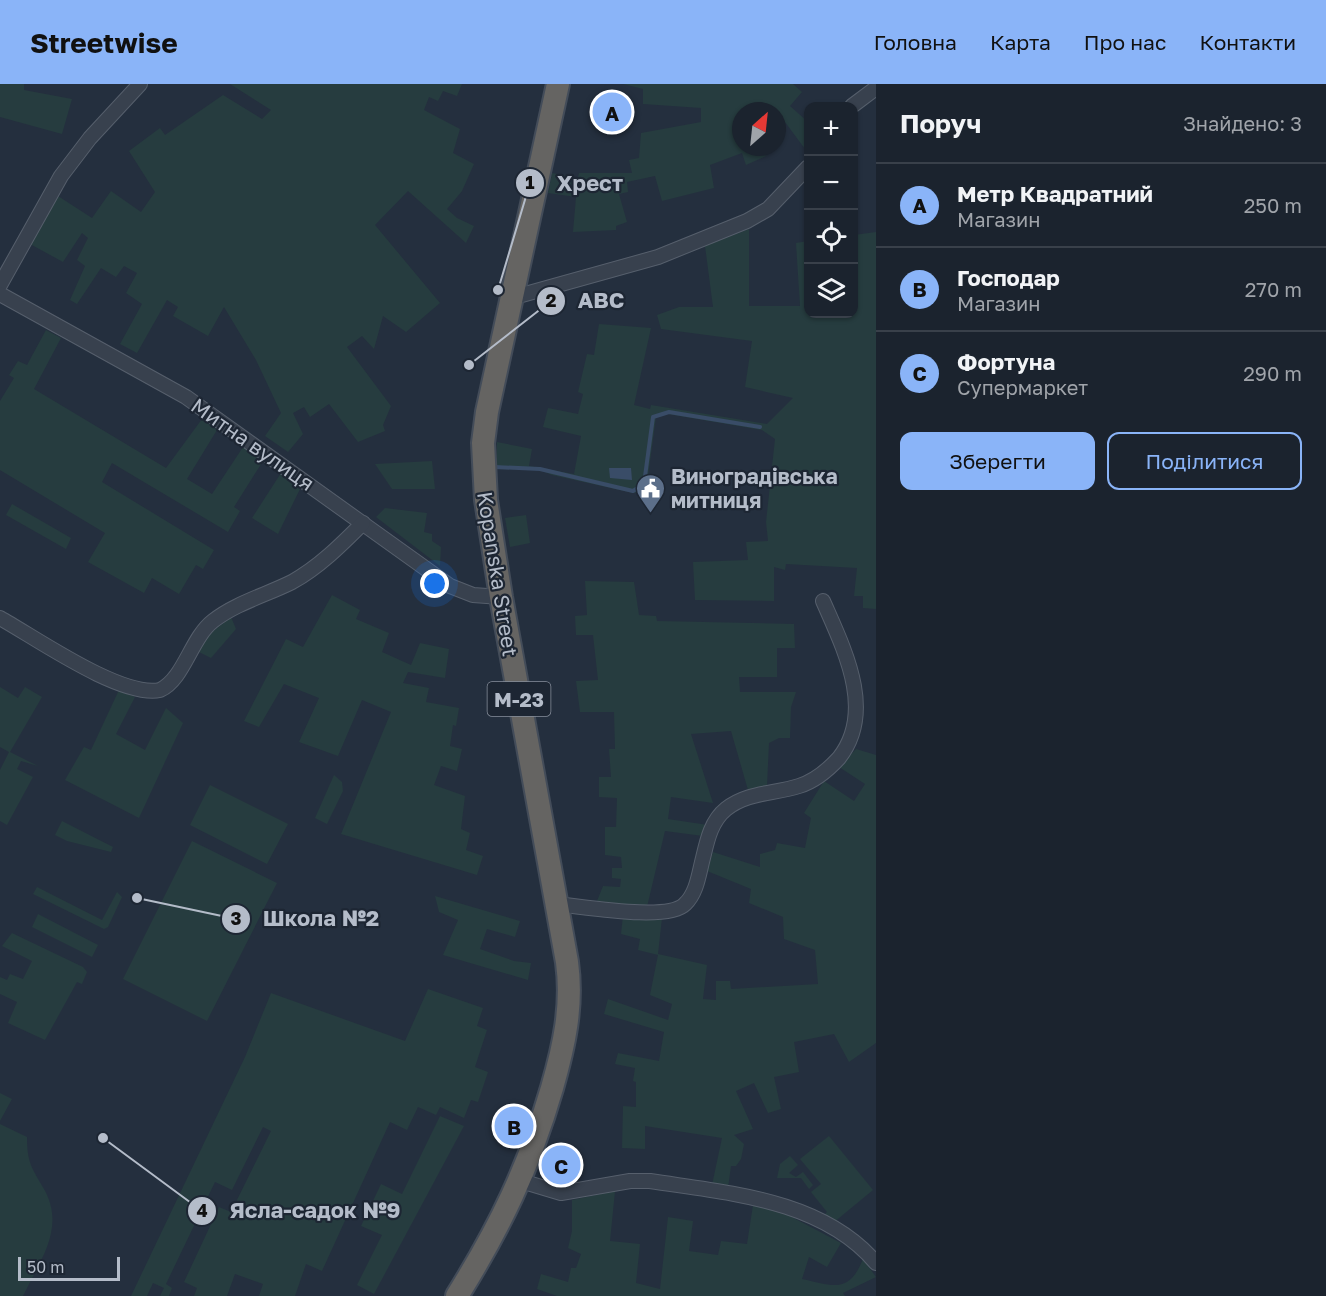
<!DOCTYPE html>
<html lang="uk">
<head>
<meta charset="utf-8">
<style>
	body { margin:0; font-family:"Golos Text",sans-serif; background:#282f3a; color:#f1f3f6 }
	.controls { position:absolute; right:18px; top:18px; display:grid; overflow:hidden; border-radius:12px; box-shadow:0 2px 4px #0004 }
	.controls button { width:54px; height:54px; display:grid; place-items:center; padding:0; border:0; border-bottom:2px solid #39404a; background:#1b232e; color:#f1f3f6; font:30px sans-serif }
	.compass { position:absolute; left:732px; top:18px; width:54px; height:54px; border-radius:50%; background:#1b232e; box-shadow:0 2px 4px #0004; rotate:27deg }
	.scale { position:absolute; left:18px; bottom:15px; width:102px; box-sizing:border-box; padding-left:6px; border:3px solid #b4bcc9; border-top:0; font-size:16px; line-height:21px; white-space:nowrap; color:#b4bcc9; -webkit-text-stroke:4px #1d2633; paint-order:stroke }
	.you { position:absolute; left:435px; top:500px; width:21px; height:21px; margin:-15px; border:4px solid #fff; border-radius:50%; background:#1a73e8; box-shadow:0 0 0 9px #1a73e833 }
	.badge { display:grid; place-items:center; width:39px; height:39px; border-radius:50%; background:#8ab4f8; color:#111; font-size:20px; font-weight:700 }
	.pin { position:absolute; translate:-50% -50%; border:3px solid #fff; box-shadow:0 2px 6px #0006 }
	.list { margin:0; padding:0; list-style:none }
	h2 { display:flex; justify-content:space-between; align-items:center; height:78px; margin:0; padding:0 24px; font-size:26px }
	h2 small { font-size:20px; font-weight:400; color:#a0a4aa }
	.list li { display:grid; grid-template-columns:39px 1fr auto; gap:18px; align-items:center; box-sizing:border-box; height:84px; padding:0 24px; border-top:2px solid #39404a }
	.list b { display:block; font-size:22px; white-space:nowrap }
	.list p { margin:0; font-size:20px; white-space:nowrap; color:#a0a4aa }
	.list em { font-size:20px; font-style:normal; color:#a0a4aa }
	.actions { display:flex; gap:12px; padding:18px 24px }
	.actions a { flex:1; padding:14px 0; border:2px solid #8ab4f8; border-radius:12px; text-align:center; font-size:21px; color:#8ab4f8 }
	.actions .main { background:#8ab4f8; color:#111 }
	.icon { flex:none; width:33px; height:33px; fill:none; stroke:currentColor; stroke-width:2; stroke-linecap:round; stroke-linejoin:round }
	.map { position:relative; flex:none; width:876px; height:1212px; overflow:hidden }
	header { display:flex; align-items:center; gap:36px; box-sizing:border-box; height:84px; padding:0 30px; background:#8ab4f8; color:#111 }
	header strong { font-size:28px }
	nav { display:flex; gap:33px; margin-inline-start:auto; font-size:21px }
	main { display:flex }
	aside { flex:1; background:#1b232e }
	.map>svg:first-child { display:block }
</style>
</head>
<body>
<header>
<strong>Streetwise</strong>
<nav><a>Головна</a><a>Карта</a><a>Про нас</a><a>Контакти</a></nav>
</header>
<main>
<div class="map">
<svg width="876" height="1212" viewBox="0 0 876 1212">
	<rect width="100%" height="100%" fill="#242f3e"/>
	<!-- green -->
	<g fill="#263c3f">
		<polygon points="0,0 24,0 24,6 72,15 62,50 0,33"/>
		<polygon points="230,0 462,0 457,12 443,7 438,17 429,13 424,26 460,45 453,69 474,80 462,107 447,125 457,134 474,142 466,159 408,107 375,141 440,219 406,248 383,232 374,265 362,252 347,263 391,322 383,341 385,347 358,358 329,320 310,333 304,323 293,329 303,350 288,368 265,352 281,329 256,276 224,223 208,252 173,232 178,223 167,216 137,269 120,260 142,220 126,209 137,189 124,182 116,193 101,184 77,220 70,216 85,182 77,176 88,154 82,149 63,178 30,160 58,112 92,134 111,107 141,128 155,108 129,67 160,44 165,51 223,11 262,35 271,26"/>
		<polygon points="623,0 793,0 802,8 790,22 808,38 808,69 779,30 777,31 777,27 741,27 741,63 761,63 766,72 746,81 742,69 710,81 714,104 662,117 655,92 627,98 628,108 619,110 627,138 616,142 616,146 573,148 576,113 548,109 552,89 578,94 579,89 632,89 629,76 639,74 641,49 701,38 701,24 643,20 643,5"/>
		<polygon points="749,145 749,222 800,222 796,159 808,157 808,230 854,230 854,151 876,148 876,525 863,524 863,512 854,512 857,484 786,480 785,486 774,483 774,517 695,516 693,478 748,476 746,458 768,457 766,438 775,355 762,346 668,330 656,333 646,407 633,409 552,391 540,386 496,385 497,358 532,365 529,382 574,390 581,352 543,343 548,324 578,330 583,310 578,308 587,270 594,271 599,240 651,244 634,321 650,325 651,321 767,340 793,314 745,303 752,257 661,245 657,231 679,223 713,223 705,162"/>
		<polygon points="46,246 61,254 34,305 166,384 202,335 217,346 187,395 212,410 243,363 263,377 234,423 240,427 228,448 112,379 102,398 214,466 203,485 196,481 179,510 152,494 144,509 88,478 105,449 0,386 0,317 14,294 9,291 18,277 27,281"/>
		<polygon points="432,377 435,405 392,405 375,380"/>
		<polygon points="281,389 301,403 278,450 252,434"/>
		<polygon points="12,420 71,454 66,465 6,431"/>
		<polygon points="385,424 427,429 424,448 432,450 432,457 441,463 440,482 376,433"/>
		<polygon points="526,431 530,459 510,463 505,434"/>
		<polygon points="585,497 634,498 639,531 656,532 657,537 794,540 795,564 777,564 777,593 739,593 740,608 796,608 791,623 790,654 779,654 769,659 767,702 748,706 731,647 691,650 713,719 671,713 668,735 708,741 703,752 665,747 647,823 597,817 603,802 620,803 621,795 612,794 612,784 622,784 621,773 605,771 605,743 616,743 617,714 599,713 599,693 611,693 609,665 615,665 614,628 580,628 576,597 598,596 593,551 576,551 575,532 587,531"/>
		<polygon points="332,511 360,526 356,535 389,549 382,568 411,581 420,559 449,565 445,594 408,588 403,599 429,604 426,618 459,624 456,642 453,641 450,662 462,665 457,687 441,682 434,701 465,712 461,745 470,749 466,766 483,772 477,791 341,750 391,628 362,616 338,672 299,658 319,614 284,600 259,643 244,637 286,555 303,563"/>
		<polygon points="231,533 236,545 211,574 197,567 211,549"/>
		<polygon points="0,603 18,614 25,603 42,613 10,668 38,682 21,677 17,685 33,693 7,741 0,737 0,686 9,668 0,663"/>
		<polygon points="119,606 135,613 116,650 145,666 166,624 183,639 139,734 65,696 84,663 91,666"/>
		<polygon points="856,665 876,671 876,959 849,978 834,950 794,958 799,988 774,993 781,1025 768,1029 754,999 736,1007 753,1045 734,1051 744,1060 741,1075 736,1082 731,1082 728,1104 712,1101 722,1054 645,1042 645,1065 622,1064 623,1022 636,1023 636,998 633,997 635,984 615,980 618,969 659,977 664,948 604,930 608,915 668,936 672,920 650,911 658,871 638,866 640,855 621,850 623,831 662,834 658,870 707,881 703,915 716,916 716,897 730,897 731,905 818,900 815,866 784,855 783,833 749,819 751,805 707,787 713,768 760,783 760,770 775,766 777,759 805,764 811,734 804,729 824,697 854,717 865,700 839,683"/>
		<polygon points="334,691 342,698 343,707 327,740 315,734"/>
		<polygon points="210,701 288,740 267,780 190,741"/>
		<polygon points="62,737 113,763 111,768 67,757 55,751"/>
		<polygon points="192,757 277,799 207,937 123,895"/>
		<polygon points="37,803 102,836 117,808 122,813 108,843 104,845 33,810"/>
		<polygon points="435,812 520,837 515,853 487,845 480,865 514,877 531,879 528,896 443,871 458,836 439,828"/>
		<polygon points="38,830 98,861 92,873 32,843"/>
		<polygon points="12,849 83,883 87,888 82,900 77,898 45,956 8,939 17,918 0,910 0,893 7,896 10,890 23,895 32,877 2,862"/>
		<polygon points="428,905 483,924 477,942 487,946 475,983 488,988 478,1018 471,1016 464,1034 440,1023 436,1031 418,1023 407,1046 390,1038 322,1187 306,1180 295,1212 259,1212 263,1200 235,1190 227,1212 194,1212 197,1204 184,1198 219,1123 231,1128 271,1047 263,1043 232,1106 215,1098 166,1200 172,1204 169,1212 160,1212 164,1204 153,1199 147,1212 131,1212 245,973 271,909 405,957"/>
		<polygon points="0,1009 12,1015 0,1037"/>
		<polygon points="440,1032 464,1042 374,1210 357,1201 382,1151 361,1142 381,1100 402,1110"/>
		<path d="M 0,1040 L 27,1053 C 27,1079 32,1084 44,1105 C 66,1144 40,1176 23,1212 L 0,1212 Z"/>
		<polygon points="829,1052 873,1106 833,1139 822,1133 827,1128 811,1108 821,1100 800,1075"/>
		<polygon points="790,1072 798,1081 789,1089 796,1093 803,1088 813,1101 809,1105 801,1094 777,1094 780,1080"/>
		<path d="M 615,1107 L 610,1157 L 640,1160 L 636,1199 L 660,1205 L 668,1133 L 693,1137 L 689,1167 L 718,1171 L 721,1157 L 747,1160 L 753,1121 L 788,1131 L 841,1159 L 827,1183 L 809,1173 L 802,1195 C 834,1202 849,1210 863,1175 L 876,1193 L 843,1209 L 845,1212 L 557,1212 L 537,1205 L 541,1190 L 568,1198 L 571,1184 L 576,1184 L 581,1170 L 568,1164 L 572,1147 L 572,1116 Z"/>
	</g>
	<!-- water -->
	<polygon fill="#394c67" points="609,384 631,384 632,396 610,394"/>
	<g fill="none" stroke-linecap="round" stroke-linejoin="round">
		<!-- stream -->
		<polyline stroke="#394c67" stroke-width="4" points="494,383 540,385 633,407 644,400 653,333 669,328 760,343"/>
		<defs>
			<g id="minor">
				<polyline points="852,22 876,4"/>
				<polyline points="0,201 61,92 90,54 140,0"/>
				<polyline points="0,210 186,313 450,502 473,511 501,513"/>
				<polyline points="511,214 658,173 747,137 768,125 808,83"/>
				<path d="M 0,534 C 36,554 121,614 160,606 C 184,595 191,554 213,537 C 236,519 266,511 292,498 C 319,483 341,461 363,439"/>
				<path d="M 555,820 C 581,822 668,838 685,820 C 697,809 699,789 703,774 C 707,757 711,737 726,725 C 747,708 774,710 799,702 C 815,697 828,686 839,674 C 876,627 844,565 823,517"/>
				<path d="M 521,1097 L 561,1109 L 630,1097 L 650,1097 C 727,1109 822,1115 876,1179"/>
			</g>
			<path id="trunk" d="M 457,1212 C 500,1143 529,1083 552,1004 C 564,962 573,922 567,878 L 501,513 L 486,416 L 483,359 L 487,328 L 558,0"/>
		</defs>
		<!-- minor casing -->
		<use href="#minor" stroke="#565f6c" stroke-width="16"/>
		<!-- trunk casing -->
		<use href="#trunk" stroke="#434c59" stroke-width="26"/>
		<!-- minor -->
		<use href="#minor" stroke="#38414e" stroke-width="14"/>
		<!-- trunk -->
		<use href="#trunk" stroke="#656462" stroke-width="22"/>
	</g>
	<!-- icons -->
	<defs>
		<symbol id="civic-pin" viewBox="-11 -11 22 30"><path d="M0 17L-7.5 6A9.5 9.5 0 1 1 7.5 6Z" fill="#5c6f8a" stroke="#1d2633"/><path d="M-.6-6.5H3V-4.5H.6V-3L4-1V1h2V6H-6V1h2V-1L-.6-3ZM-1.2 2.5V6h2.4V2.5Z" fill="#fff"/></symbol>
	</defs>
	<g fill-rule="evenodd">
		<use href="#civic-pin" x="634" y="388" width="33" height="45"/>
	</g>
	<g text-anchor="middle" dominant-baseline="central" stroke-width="4.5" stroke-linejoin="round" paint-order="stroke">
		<!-- shield labels -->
		<rect fill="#1d2633" stroke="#878f9c" stroke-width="1.5" x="487.5" y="598" width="63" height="34" rx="4.5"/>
		<g font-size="20" font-weight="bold" fill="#b4bcc9">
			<text x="519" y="615">М-23</text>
		</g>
		<!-- street labels -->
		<g font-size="21" fill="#b4bcc9" stroke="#1d2633">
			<text transform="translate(253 360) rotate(35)">Митна вулиця</text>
			<text transform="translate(498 490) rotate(81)">Kopanska Street</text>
		</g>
		<!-- poi labels -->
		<g font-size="21" font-weight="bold" fill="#b4bcc9" stroke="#1d2633" text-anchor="start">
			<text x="671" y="392">Виноградівська<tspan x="671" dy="24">митниця</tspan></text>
		</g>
	</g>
	<!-- callouts -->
	<path fill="none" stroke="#b4bcc9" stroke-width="2" d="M498 206L530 99M469 281L551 217M137 814L236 835M103 1054L202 1127"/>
	<g fill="#b4bcc9" stroke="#1d2633" stroke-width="2">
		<circle cx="498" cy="206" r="6"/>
		<circle cx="469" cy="281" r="6"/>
		<circle cx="137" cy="814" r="6"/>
		<circle cx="103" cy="1054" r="6"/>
		<circle cx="530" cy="99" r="15"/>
		<circle cx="551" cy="217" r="15"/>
		<circle cx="236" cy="835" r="15"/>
		<circle cx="202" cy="1127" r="15"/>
	</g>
	<g font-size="18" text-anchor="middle" font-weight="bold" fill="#111">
		<text x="530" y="105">1</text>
		<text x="551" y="223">2</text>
		<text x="236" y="841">3</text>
		<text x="202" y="1133">4</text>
	</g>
	<g font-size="22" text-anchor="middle" font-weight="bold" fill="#b4bcc9" stroke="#1d2633" stroke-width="4.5" stroke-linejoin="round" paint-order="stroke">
		<text x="590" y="107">Хрест</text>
		<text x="601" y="224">ABC</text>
		<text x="321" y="842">Школа №2</text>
		<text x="315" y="1134">Ясла-садок №9</text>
	</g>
</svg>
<div class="controls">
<button>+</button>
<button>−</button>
<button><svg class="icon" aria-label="locate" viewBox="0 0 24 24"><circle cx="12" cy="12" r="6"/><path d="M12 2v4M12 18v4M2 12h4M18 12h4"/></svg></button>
<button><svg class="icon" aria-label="layers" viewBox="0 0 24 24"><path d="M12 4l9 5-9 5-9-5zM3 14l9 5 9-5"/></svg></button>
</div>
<svg class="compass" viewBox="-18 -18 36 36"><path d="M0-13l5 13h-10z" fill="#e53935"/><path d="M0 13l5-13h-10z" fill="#a0a4aa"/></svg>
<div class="scale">50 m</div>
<div class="you"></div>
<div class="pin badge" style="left:612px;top:28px">A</div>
<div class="pin badge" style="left:514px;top:1042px">B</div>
<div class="pin badge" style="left:561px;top:1081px">C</div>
</div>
<aside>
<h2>Поруч<small>Знайдено: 3</small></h2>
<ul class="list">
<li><span class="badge">A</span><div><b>Метр Квадратний</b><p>Магазин</p></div><em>250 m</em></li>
<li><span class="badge">B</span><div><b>Господар</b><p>Магазин</p></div><em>270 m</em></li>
<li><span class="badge">C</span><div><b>Фортуна</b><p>Супермаркет</p></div><em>290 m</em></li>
</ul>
<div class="actions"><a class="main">Зберегти</a><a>Поділитися</a></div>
</aside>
</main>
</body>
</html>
